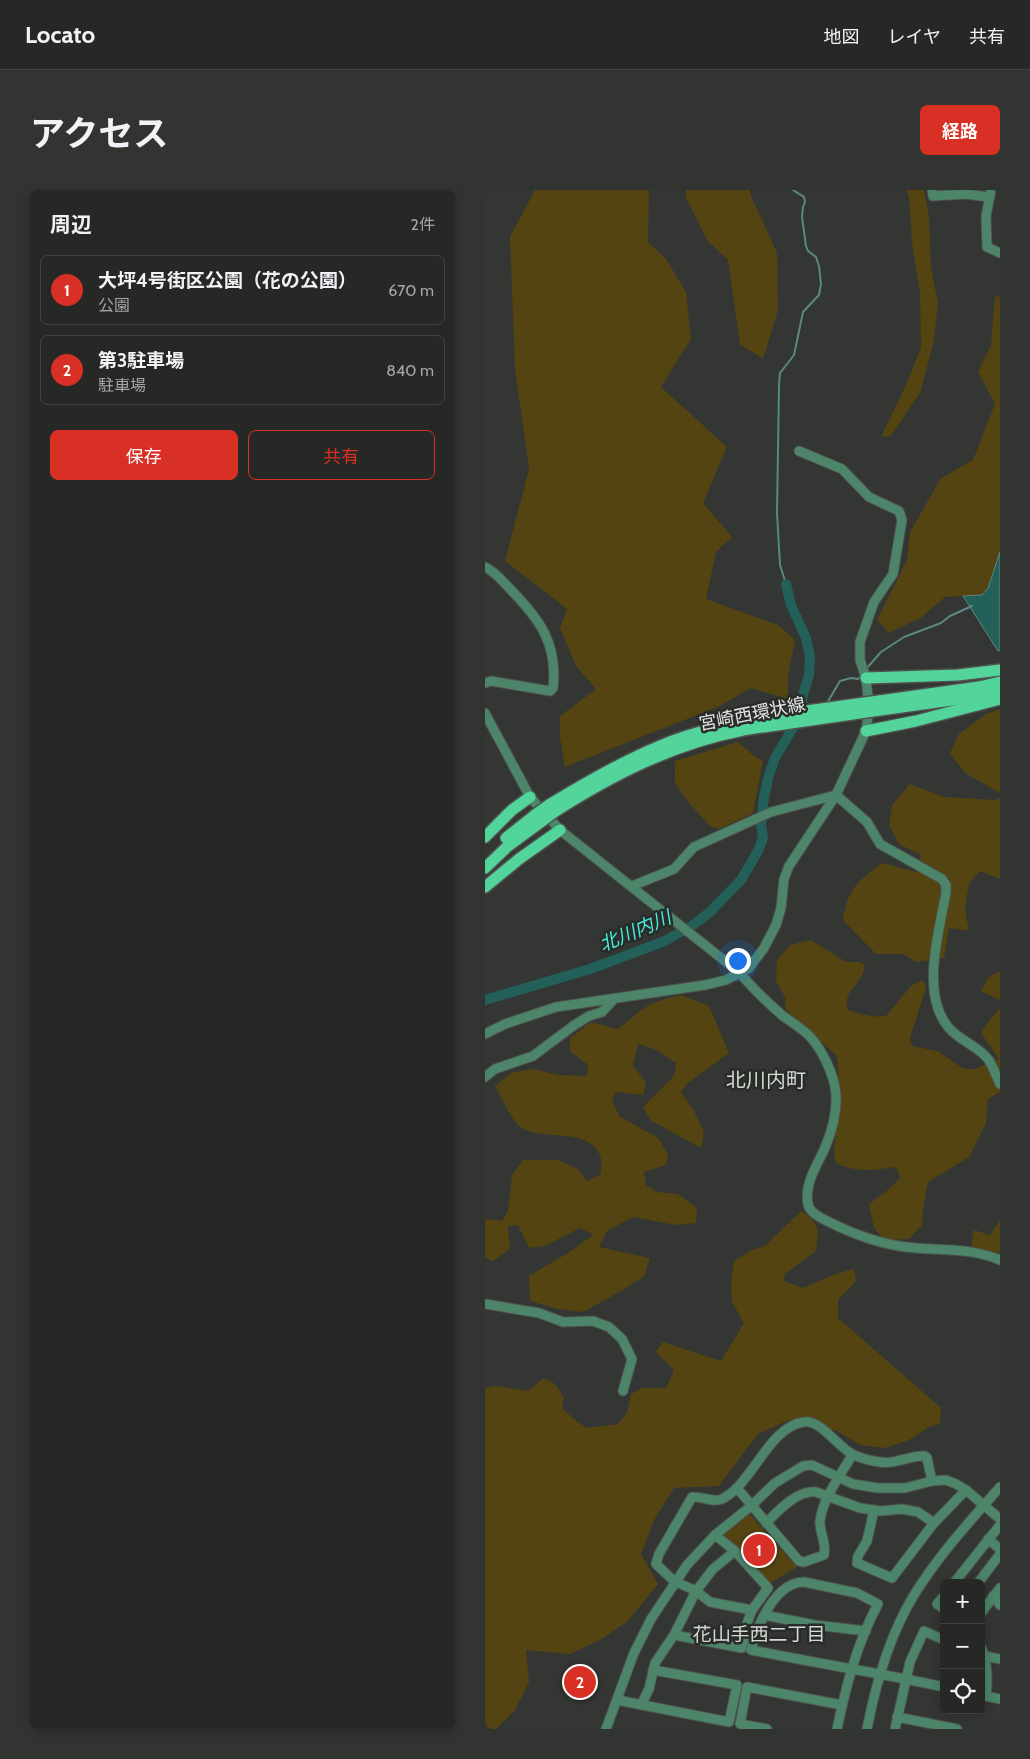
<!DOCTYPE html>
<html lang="ja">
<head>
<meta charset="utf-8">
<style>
	body { margin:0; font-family:Cabin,"Noto Sans JP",sans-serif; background:#323432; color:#f1f3f6 }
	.controls { position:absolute; right:15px; bottom:15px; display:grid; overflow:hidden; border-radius:8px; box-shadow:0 2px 12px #0003 }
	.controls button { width:45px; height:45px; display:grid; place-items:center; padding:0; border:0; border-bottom:1px solid #424443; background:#262826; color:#f1f3f6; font:25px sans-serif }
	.you { position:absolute; left:252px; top:770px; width:18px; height:18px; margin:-12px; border:4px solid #fff; border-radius:50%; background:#1a73e8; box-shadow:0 0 0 8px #1a73e833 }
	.badge { display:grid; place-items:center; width:32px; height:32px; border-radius:50%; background:#d93025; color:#fff; font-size:16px; font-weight:700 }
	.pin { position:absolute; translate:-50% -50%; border:2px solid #fff; box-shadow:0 1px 5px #0006 }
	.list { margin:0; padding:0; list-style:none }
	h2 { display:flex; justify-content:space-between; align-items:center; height:65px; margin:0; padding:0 20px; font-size:21px }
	h2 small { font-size:16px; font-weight:400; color:#a4a6a7 }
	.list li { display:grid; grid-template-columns:32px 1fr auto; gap:15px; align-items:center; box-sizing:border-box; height:70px; margin:0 10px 10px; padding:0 10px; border:1px solid #424443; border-radius:8px }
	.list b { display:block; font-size:19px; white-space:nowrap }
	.list p { margin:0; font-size:16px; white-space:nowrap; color:#a4a6a7 }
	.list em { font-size:16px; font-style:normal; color:#a4a6a7 }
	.actions { display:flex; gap:10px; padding:15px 20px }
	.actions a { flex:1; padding:11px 0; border:1px solid #d93025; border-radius:8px; text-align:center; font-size:18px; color:#d93025 }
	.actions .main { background:#d93025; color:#fff }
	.icon { flex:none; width:28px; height:28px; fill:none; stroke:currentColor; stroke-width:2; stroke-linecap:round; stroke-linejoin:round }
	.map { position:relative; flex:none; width:515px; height:1539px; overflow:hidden; border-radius:8px }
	header { display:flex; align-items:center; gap:30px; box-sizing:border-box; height:70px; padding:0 25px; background:#262826; border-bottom:1px solid #424443 }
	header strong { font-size:24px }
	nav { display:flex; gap:28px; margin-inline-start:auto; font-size:18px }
	.intro { display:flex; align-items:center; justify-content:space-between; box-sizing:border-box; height:120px; padding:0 30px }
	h1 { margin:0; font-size:35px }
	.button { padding:12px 22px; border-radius:8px; background:#d93025; color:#fff; font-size:18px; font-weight:700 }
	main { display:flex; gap:30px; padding:0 30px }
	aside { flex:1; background:#262826; border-radius:8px; box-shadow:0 2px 12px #0003 }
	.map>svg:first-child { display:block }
</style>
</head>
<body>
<header>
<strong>Locato</strong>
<nav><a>地図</a><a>レイヤ</a><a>共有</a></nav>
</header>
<div class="intro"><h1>アクセス</h1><a class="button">経路</a></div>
<main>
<aside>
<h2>周辺<small>2件</small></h2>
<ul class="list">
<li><span class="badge">1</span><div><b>大坪4号街区公園（花の公園）</b><p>公園</p></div><em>670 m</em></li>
<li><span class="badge">2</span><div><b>第3駐車場</b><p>駐車場</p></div><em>840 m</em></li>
</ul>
<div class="actions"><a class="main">保存</a><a>共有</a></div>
</aside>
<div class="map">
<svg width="515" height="1539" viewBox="0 0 515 1539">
	<rect width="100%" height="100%" fill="#333633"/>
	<!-- green -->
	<g fill="#544411">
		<polygon points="50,0 164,0 163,52 181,69 201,102 206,149 176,197 242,257 218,313 247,347 231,362 221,409 293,435 310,450 303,486 303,509 266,498 235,516 80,577 75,548 75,526 111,499 91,476 75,438 82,419 20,371 44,279 30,179 25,47"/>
		<polygon points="201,0 265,0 266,6 292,63 293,120 278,169 255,154 243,70 222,50 201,7"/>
		<polygon points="421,0 439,0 444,26 446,78 453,113 449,150 435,203 406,246 396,247 420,197 436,158 435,103 427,52 424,7"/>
		<path d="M 510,106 L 515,107 L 515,362 C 508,376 508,392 497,405 L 460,407 L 437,427 L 404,443 L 392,430 L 422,370 L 425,342 L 456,288 L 488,270 L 510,214 L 493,182 L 506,155 Z"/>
		<polygon points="515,519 515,603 480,583 465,563 474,544 501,524"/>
		<polygon points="253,552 269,566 278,571 268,623 234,639 225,636 204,613 190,593 190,571"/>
		<path d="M 425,594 L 459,607 L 510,610 L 515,608 L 515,689 L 495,681 L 484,693 L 480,719 L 484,741 L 464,738 L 459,768 L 431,772 L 418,764 L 391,764 L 358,730 C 363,698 372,692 397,673 L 432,682 L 436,665 L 414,654 L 404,635 L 407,615 Z"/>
		<path d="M 326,750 L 361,772 L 375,772 L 380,775 C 379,779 378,784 376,787 C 369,800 358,803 363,820 C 376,824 387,828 401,826 L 427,795 L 438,790 L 441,798 L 425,848 L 427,856 L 452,861 L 479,879 L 490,879 L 514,869 L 496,843 L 507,827 L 515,819 L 515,902 L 503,909 L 501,933 L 484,967 L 443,992 L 439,1012 L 437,1035 L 424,1049 L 399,1050 L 389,1038 L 384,1014 L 403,1000 L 415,988 L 411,977 C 388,980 372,983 351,973 L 349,962 L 351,942 L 356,919 L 352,866 L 301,820 L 300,807 L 291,791 L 292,770 L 305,755 Z"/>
		<polygon points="515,781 515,810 496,801 504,787"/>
		<path d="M 196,805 L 224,816 L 244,863 L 202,894 L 196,902 L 209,921 L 219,942 L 216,958 L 165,930 L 158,917 L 189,886 L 191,873 L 172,860 L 153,854 L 148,875 L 161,893 L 158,905 L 131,902 L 127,909 L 134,926 L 173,948 L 183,964 L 181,975 L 159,982 L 161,995 L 172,1002 L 193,1004 L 212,1018 L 211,1033 L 190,1035 L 148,1027 L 122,1041 L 114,1057 L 165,1068 L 159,1086 L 138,1100 L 98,1122 L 72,1119 L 45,1111 L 44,1086 L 86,1061 L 108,1045 L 95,1038 L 60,1056 L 44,1058 L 33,1035 L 23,1036 L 25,1059 L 8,1071 L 0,1067 L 0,1029 L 17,1031 L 23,1021 L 27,985 L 38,970 L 73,970 L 93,979 L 102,991 L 116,984 C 116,979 117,970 115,965 C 102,936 60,952 37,938 C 27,932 16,907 10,896 L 26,883 L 48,879 L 74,885 L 102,886 L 103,875 L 85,861 L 85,848 L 106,832 L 132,839 C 142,833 149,825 158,819 C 170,811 183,808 196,805 Z"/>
		<path d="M 316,1021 C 335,1031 334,1041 331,1061 L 300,1084 L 299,1091 L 318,1098 L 353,1083 L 369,1079 L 371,1091 L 353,1110 L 353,1128 L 456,1218 L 455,1234 L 444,1237 L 424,1250 L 400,1258 L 375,1255 L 352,1241 L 304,1230 L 273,1244 L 234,1296 L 189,1298 L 169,1330 L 156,1364 L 173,1394 L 143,1431 L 117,1449 L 85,1464 L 41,1460 L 44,1492 L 30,1520 L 11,1539 L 0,1539 L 0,1198 L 11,1196 L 43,1201 L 59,1188 L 70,1194 L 79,1207 L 77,1218 L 89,1229 L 102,1238 L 133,1234 L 142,1223 L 146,1204 L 157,1198 L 181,1198 L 189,1180 L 171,1162 L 178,1152 L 236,1171 L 259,1133 L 247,1112 L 246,1091 L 249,1071 L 267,1060 L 280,1056 Z"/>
		<polygon points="515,1030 515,1063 486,1057 489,1040 505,1045"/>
		<polygon points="261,1320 312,1377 284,1394 236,1343"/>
	</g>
	<!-- water -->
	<polygon fill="#226059" stroke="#5c8883" points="515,362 515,460 513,461 478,406 497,405 503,398"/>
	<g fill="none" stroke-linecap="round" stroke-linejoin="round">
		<!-- stream -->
		<g stroke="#5c8883" stroke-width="2">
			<polyline points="301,394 295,375 292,323 294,195 295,183 309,165 318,122 334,105 336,94 334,76 331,67 323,61 321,56 317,27 318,17 320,12 319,7 308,0"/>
			<polyline points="381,479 396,462 419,447 456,433 465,426 487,416"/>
			<polyline points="342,513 355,491 366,488 373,489 377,485"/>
		</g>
		<!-- river -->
		<polyline stroke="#226059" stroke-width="10" points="0,810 105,779 180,751 208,735 225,722 256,690 273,661 278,648 276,634 279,607 284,585 290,568 312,531 317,518 317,508 324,485 325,467 321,448 306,415 301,394"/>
		<defs>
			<g id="minor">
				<polyline points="447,0 448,6 480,4 504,7"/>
				<polyline points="506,0 501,26 502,57 515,63"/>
				<path d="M 0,377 C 11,382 18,392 26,400 C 55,430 73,454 68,498 L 65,501 L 6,491 L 0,493"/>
				<path d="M 0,523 L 45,607 L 75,640 L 255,783 C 268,799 283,813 298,826 C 305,831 313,836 320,842 C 335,854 350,885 351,905 C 352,923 346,944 339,960 C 331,977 319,995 323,1014 C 324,1022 336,1028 342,1031 C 366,1043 395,1054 421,1057 C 453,1061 485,1057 515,1070"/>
				<path d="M 147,696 L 189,679 L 209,657 L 286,622 L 351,605 L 382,632 L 395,654 L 457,689 L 461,695 L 461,703 C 454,742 435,805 464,838 C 475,851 493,856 503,869 C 508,876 511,886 515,894"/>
				<polyline points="0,844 20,834 71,817 220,795 241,790 264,778 279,758 291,735 296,718 299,689 304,676 351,605 381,541 384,517 381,488 375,470 375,452 389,412 408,384 417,330 414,321 384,307 357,279 314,261"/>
				<polyline points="0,887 10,879 48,866 88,836 104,826 117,822 129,809"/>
				<polyline points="0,1114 54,1123 78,1132 108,1131 124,1137 137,1149 147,1169 138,1201"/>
				<path d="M 252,1298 L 314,1371 L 319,1372 L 339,1365 C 342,1353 334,1342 335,1331 C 338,1307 356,1285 367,1265"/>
				<polyline points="389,1320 382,1351 373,1366 372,1373 407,1388 449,1333 481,1300"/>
				<path d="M 281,1333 C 293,1321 312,1300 331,1302 L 375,1318 L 396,1321 L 417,1319 L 433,1322 L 449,1333"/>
				<polyline points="503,1349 515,1359"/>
				<polyline points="469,1393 515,1335"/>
				<polyline points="493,1393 515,1364"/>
				<polyline points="459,1406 452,1414 459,1419"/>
				<polyline points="508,1406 515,1415"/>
				<path d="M 267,1420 L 225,1412 L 211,1401 L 189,1391 L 171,1374 L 174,1364 L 207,1307 C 216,1306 229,1313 237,1309 C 267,1295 284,1236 319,1232 C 336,1229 354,1259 369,1265 C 377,1269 398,1274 406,1272 C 417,1271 428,1265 440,1266 L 442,1268 L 447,1291"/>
				<polyline points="496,1423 515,1398"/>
				<polyline points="279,1425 330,1435 381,1441"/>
				<polyline points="189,1445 257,1458 261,1436 267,1420 283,1398 250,1361 230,1345"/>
				<path d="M 496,1457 C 503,1473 503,1489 501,1506"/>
				<polyline points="500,1466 515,1469"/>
				<polyline points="496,1505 515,1509"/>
				<polyline points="132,1510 244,1532 252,1495 168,1480"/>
				<polyline points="156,1515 164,1499 170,1473 189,1445 211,1401 228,1379 250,1361"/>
				<polyline points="412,1527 472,1539"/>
				<polyline points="121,1539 149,1463 166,1429 202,1375 230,1345 266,1316 290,1293 318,1276 327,1275 368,1294 393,1298 420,1298 447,1291 461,1290 471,1294 481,1300 515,1329"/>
				<polyline points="282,1539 255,1534 262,1497 357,1515"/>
				<path d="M 352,1539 C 361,1496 372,1453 393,1414 L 372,1403 L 319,1392 C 290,1392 272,1436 266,1460 C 330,1473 395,1483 459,1497"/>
				<path d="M 382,1539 C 391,1492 404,1446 429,1405 C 453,1366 485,1331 515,1297"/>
				<polyline points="410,1539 425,1472 439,1441 459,1450"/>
			</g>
			<g id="major">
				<polyline points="381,488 473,485 515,480"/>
				<polyline points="394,511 494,497 515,492"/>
				<polyline points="395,520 481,508 515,500"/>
				<polyline points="381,541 431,531 515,509"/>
				<path d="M 64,615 C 100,593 136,572 175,556 C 215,539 258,532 300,524"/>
				<path d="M 69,622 C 126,586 187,554 254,541 C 269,538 284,536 299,534"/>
				<polyline points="0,647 27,620 45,607"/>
				<polyline points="21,648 50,625"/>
				<polyline points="0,678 23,656 57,631"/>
				<polyline points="0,697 34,669 75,640"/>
			</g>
		</defs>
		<!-- minor casing -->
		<use href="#minor" stroke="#4f524f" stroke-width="11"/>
		<!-- major casing -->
		<use href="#major" stroke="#4f524f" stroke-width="14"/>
		<!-- minor -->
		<use href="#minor" stroke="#4c8569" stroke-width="9"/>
		<!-- major -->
		<use href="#major" stroke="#52d49b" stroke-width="11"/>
		<defs>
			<g id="major-bridge">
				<polyline points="300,524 394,511"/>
				<polyline points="299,534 395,520"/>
				<polyline points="50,625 64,615"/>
				<polyline points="57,631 69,622"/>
			</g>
		</defs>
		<!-- major-bridge casing -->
		<use href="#major-bridge" stroke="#4f524f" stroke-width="14" stroke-linecap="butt"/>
		<!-- major-bridge -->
		<use href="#major-bridge" stroke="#52d49b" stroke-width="11"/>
	</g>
	<g text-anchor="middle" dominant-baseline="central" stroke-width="5" stroke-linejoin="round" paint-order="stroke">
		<!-- street labels -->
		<g font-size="18" fill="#e4e6e4" stroke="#292c29">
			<text transform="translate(267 524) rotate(-11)">宮崎西環状線</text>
		</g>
		<!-- water labels -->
		<g font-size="19" font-style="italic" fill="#45eddc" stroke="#292c29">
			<text transform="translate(150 741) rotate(-23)">北川内川</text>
		</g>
		<!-- neighbourhood labels -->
		<g font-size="19" fill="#d5d9d4" stroke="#292c29">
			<text x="274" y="1444">花山手西二丁目</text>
		</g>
		<!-- quarter labels -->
		<g font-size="20" fill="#d5d9d4" stroke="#292c29">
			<text x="281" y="890">北川内町</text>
		</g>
	</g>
</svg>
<div class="controls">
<button>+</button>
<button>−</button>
<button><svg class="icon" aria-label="locate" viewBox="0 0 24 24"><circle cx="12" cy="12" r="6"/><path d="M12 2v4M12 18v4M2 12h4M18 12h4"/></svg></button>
</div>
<div class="you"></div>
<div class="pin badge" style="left:274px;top:1360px">1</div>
<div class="pin badge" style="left:95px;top:1492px">2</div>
</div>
</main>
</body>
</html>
